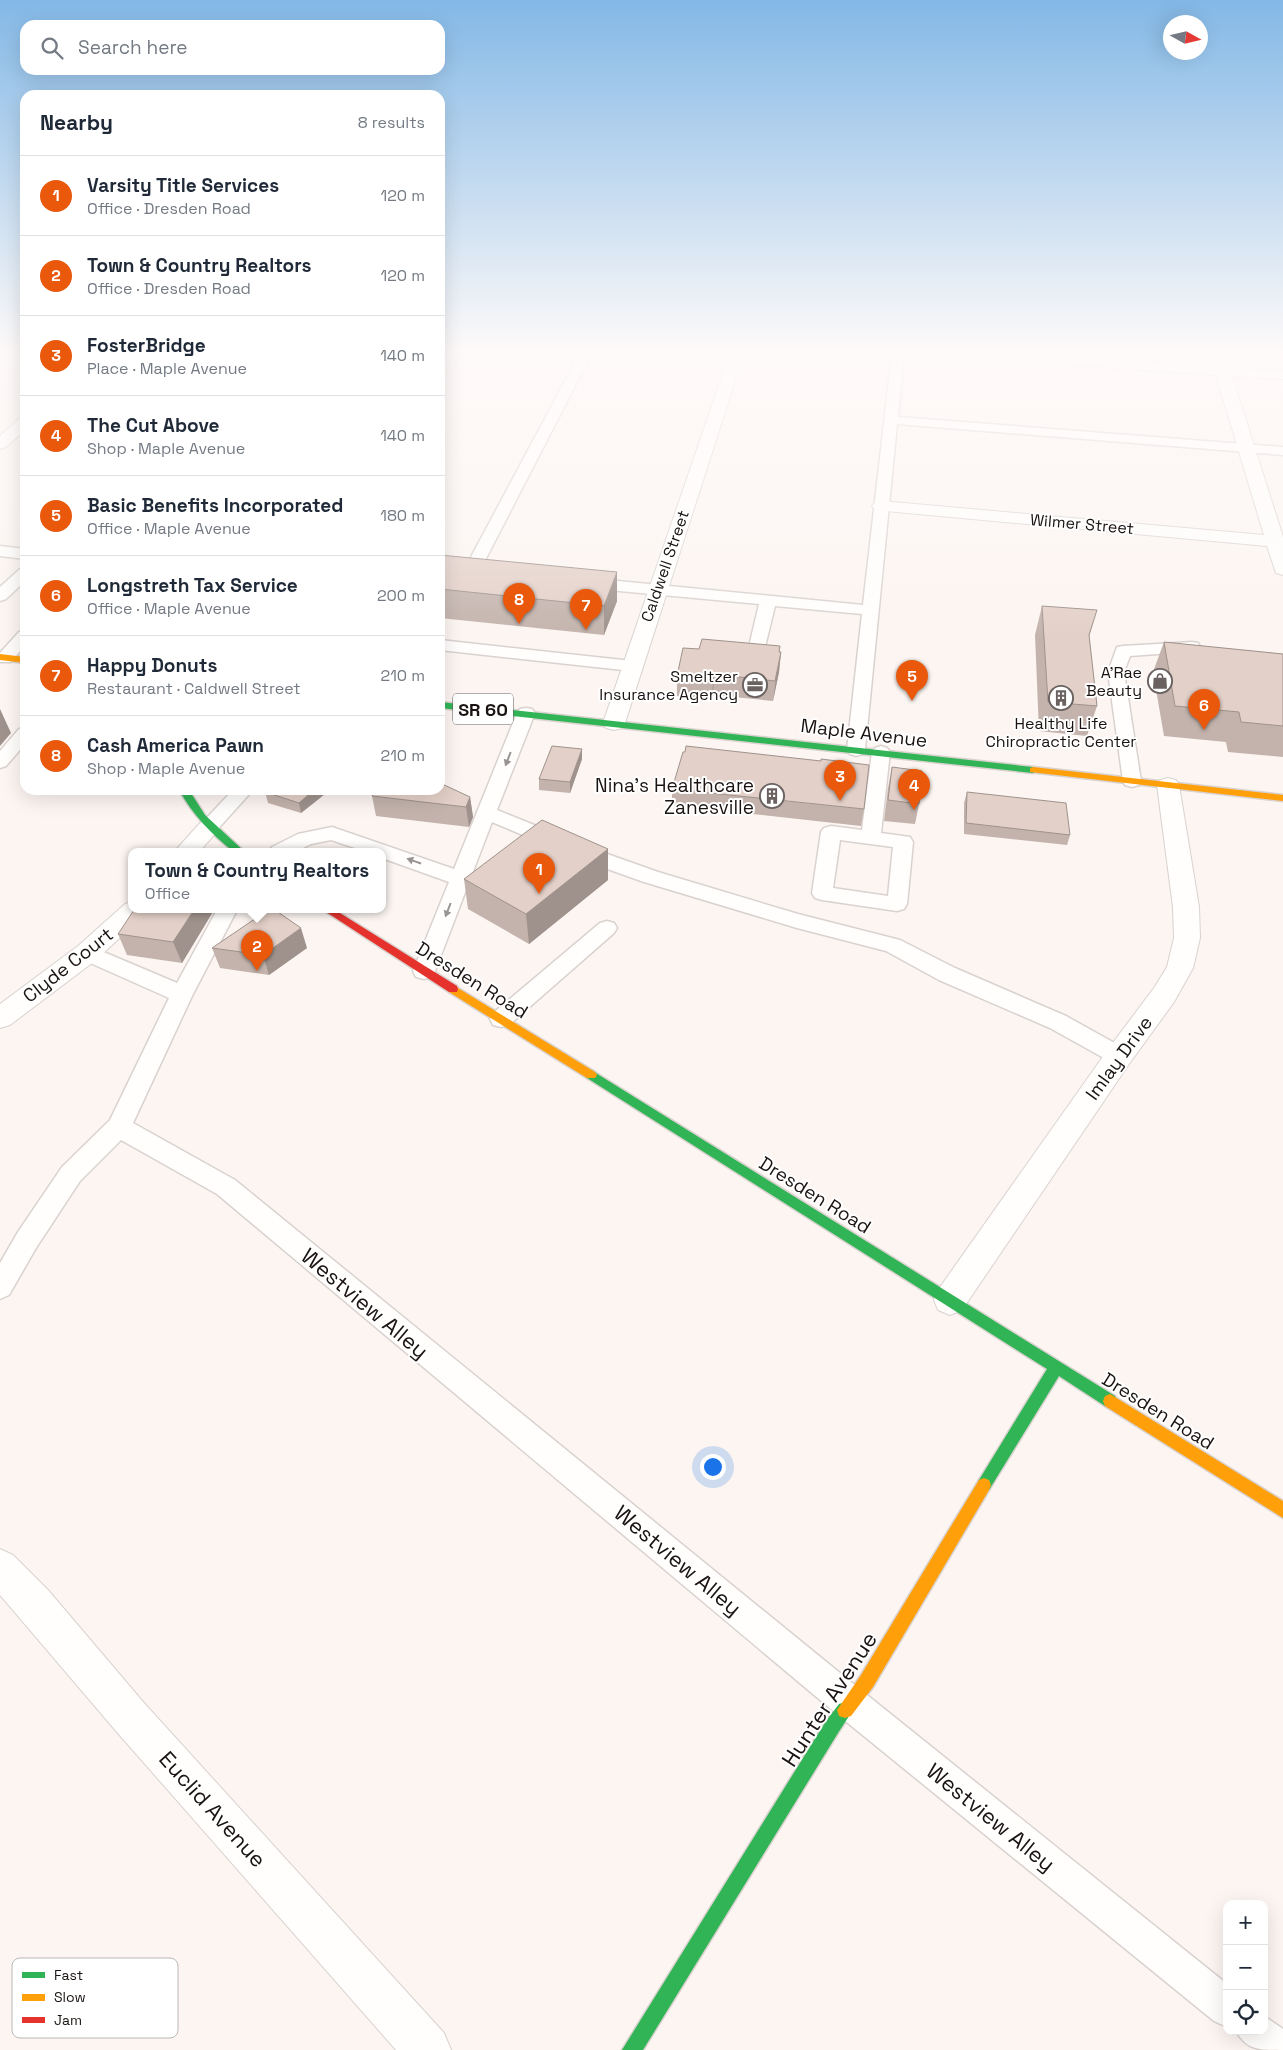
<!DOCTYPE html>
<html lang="en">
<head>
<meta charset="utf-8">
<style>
	body { margin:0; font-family:"Space Grotesk",sans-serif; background:#f2f2f3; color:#1f2937 }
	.controls { position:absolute; right:15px; bottom:15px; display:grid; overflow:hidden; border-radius:10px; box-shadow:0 5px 20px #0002 }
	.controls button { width:45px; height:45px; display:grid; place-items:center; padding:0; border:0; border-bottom:1px solid #e0e1e3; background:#fff; color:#1f2937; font:25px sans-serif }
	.compass { position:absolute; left:1163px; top:15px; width:45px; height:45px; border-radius:50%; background:#fff; box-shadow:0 5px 20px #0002; rotate:98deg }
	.you { position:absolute; left:712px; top:1466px; width:18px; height:18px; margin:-12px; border:4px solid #fff; border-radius:50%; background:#1a73e8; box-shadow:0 0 0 8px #1a73e833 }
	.badge { display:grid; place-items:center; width:32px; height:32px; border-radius:50%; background:#ea580c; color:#fff; font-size:16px; font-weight:700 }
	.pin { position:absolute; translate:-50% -41px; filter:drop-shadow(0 1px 2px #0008) }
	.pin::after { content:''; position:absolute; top:26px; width:18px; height:15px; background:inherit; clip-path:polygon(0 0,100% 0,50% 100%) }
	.popup { position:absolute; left:128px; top:848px; width:258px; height:65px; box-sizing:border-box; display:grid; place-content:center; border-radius:10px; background:#fff; filter:drop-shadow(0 1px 4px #0005); font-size:16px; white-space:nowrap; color:#747a83 }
	.popup b { font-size:19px; color:#1f2937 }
	.popup::after { content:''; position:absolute; left:50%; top:100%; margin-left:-10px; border:10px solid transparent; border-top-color:#fff }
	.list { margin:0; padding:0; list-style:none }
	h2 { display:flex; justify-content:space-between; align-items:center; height:65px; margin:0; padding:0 20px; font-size:21px }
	h2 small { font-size:16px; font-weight:400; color:#747a83 }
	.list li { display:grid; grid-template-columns:32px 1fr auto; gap:15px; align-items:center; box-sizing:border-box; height:80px; padding:0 20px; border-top:1px solid #e0e1e3 }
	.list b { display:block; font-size:19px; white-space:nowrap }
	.list p { margin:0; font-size:16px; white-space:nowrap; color:#747a83 }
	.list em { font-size:16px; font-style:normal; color:#747a83 }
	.icon { flex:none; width:28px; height:28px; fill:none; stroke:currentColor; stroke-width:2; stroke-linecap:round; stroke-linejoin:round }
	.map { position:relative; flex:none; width:1283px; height:2050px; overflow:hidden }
	.search { position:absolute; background:#fff; box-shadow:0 5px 20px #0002; left:20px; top:20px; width:425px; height:55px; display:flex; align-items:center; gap:12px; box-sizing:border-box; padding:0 18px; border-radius:15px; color:#747a83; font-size:19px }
	.panel { position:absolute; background:#fff; box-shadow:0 5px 20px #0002; left:20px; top:90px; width:425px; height:705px; border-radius:15px }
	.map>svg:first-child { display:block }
</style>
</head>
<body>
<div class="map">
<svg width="1283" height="2050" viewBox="0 0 1283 2050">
	<rect width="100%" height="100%" fill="#fcf5f2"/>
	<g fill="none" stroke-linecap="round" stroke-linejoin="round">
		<defs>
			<g id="lane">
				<polygon points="580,353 592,353 479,572 476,575 466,575 463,572"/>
				<polygon points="892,353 904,353 898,417 1283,447 1283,455 897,424 865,750 862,754 856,756 850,754 847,750 862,614 775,606 763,655 761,659 749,659 747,655 759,604 587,588 582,586 579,583 582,580 587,578 863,605"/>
				<polygon points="0,546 25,549 25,559 0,556"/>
				<polygon points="25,567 25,581 6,599 0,601 0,587 20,569"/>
				<polygon points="25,630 25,645 11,662 0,662 0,653 19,632"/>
				<polygon points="440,640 632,661 638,662 640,666 638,670 632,671 440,650"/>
				<polygon points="1192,642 1198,643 1200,647 1198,651 1130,656 1124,672 1141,781 1139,785 1132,787 1125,785 1123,781 1108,672 1117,647 1123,646"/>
				<polygon points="526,708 532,709 535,713 497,810 596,850 658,872 798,914 900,940 955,968 1066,1016 1127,1050 1130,1056 1127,1062 1119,1065 1111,1062 1050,1028 939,980 886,951 797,928 644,882 582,860 492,822 435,971 432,977 424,979 416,977 413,971 449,882 382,858 382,852 367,852 331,840 311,844 295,852 269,852 272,847 298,834 332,827 454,869 517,713 520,709"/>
				<polygon points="25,728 25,744 6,766 0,768 0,751 19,729"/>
				<path d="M 881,746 L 887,748 L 890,752 L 881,833 L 910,837 L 913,842 L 907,904 L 904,909 L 897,911 L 822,900 L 815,898 L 812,893 L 821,832 L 824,828 L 831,826 L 862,830 L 872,752 L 875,748 ZM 840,840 L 893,847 L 888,896 L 833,888 Z"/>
				<polygon points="233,790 253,790 215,832 208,834 201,832 198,828 201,824"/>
				<polygon points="217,910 237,910 193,994 133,1123 235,1180 862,1691 1227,1984 1227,2027 1214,2021 838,1715 217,1194 121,1140 80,1181 36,1248 9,1295 0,1299 0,1263 18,1232 62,1167 110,1120 169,998 79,958 76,953 79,948 87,945 177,983"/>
				<polygon points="607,921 614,923 617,928 614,933 509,1025 501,1027 493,1025 490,1019 493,1013 600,923"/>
				<path d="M 1264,2016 L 1283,2029 L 1283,2050 C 1258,2050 1247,2050 1236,2031 L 1264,2031 Z"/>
			</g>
			<g id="street">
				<polygon points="730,353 744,353 625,723 622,728 614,730 606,728 603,723"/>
				<polygon points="954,353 1019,353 1214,366 1211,356 1213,353 1222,353 1225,356 1229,367 1283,371 1283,379 1232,376 1283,537 1283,575 1276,573 1267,546 875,510 872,506 875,502 881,501 1264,535 1216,375 961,357 956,356"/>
				<polygon points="25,417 25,430 6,447 0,449 0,436 19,419"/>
				<polygon points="1168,778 1176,780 1179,785 1199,907 1200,938 1193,968 1174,1002 1129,1064 962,1310 950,1315 938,1310 934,1300 938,1290 1109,1048 1154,988 1167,967 1174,938 1173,907 1157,785 1160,780"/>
				<polygon points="208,820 216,823 220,828 199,852 174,852 200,823"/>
				<polygon points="132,902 132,910 146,910 143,916 96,960 10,1025 0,1028 0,1004 78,946 125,904"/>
				<polygon points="0,1549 13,1555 48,1590 144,1703 444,2033 451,2050 396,2050 116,1731 0,1595"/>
			</g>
			<g id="fast">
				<polygon points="440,702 1033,767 1038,770 1033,773 440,708"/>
				<path d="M 179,790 L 189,790 L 205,815 L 245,852 L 234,852 C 211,834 193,815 179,790 Z"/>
				<polygon points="591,1070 1115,1396 1117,1401 1115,1406 1110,1408 1105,1406 1059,1376 989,1490 984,1492 979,1490 977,1485 979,1480 1047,1369 587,1078 585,1075 587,1072"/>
				<polygon points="845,1702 851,1704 853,1710 838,1733 643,2050 622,2050 826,1721 839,1704"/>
			</g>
			<g id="slow">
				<polygon points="0,654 25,657 25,663 0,660"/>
				<polygon points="1033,767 1283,795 1283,801 1030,772 1030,768"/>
				<polygon points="453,985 595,1072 597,1075 595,1078 587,1078 449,992 448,989 449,986"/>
				<polygon points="1110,1394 1283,1501 1283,1518 1105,1406 1103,1401 1105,1396"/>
				<polygon points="984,1478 989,1480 991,1485 989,1490 873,1687 851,1716 845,1718 839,1716 837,1710 861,1675 979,1480"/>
			</g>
			<polygon id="jam" points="323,910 335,910 457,986 458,989 457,992 449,992"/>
		</defs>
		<!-- lane casing -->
		<use href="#lane" stroke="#d9d2cf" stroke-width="3"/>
		<!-- street casing -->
		<use href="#street" stroke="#d9d2cf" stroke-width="2"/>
		<!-- fast casing -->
		<use href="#fast" stroke="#d9d2cf" stroke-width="3"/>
		<!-- slow casing -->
		<use href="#slow" stroke="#d9d2cf" stroke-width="3"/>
		<!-- jam casing -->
		<use href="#jam" stroke="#d9d2cf" stroke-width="3"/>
		<!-- lane -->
		<use href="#lane" fill="#fffefd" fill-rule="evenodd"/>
		<!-- street -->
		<use href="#street" fill="#fffefd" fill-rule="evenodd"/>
		<!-- fast -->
		<use href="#fast" fill="#30b455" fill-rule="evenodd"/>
		<!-- slow -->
		<use href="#slow" fill="#ff9f0a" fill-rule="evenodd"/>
		<!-- jam -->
		<use href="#jam" fill="#e5322d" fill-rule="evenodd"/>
	</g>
	<!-- wall -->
	<g fill="#c3b3ac">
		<polygon points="440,555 617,601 604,635 440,618"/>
		<polygon points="1042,606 1097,610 1089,637 1097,706 1087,736 1039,731 1035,635"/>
		<polygon points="1164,642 1283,654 1283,757 1228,752 1226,742 1164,736 1153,672"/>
		<polygon points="779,652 781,652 779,672 773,701 713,695 712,700 677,696 677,676"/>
		<polygon points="582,749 582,759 570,793 539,790 539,779"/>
		<polygon points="892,767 919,804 915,824 884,821 888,788"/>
		<polygon points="672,789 864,809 861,826 672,805"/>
		<polygon points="267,790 330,790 301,813 268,803 265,792"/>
		<polygon points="967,792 1070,835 1067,845 964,834 964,803"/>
		<polygon points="372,796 470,797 473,817 469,827 376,816"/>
		<polygon points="608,849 608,880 529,944 468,909 464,879"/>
		<polygon points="214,910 182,963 127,955 118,934"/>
		<polygon points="212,948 307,948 269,975 220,968"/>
	</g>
	<!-- shaded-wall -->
	<g fill="#9f928c">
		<polygon points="617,572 617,601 604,635 604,606"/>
		<polygon points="780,646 778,666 781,652 779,672 773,701"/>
		<polygon points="714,674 713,695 712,700 713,680"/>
		<polygon points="0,709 11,733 0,746"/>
		<polygon points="582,749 582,759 570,793 570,782"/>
		<polygon points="314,790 330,790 301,813 299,803"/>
		<polygon points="470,797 473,817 469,827 466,807"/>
		<polygon points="608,849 608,880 529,944 526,914"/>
		<polygon points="194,910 214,910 182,963 173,942"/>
		<polygon points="301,928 307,948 269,975 263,955"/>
	</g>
	<!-- building -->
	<g fill="#e3d0c8" stroke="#9f928c">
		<polygon points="440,555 617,572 604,606 440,589"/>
		<polygon points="1042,606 1097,610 1089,635 1097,706 1048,702"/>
		<polygon points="702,639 780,646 779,652 781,652 775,681 714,674 713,680 677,676 683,648 699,649"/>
		<polygon points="1164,642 1283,654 1283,726 1241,722 1239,712 1175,706"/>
		<polygon points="552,746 582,749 570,782 539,779"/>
		<polygon points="686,746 821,761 821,759 869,765 864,809 672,789 683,752 685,752"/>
		<polygon points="892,767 922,771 919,804 888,800"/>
		<polygon points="440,783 470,797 466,807 372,796 375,790 440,790"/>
		<polygon points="267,790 314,790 299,803 265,792"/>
		<polygon points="967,792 1066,803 1070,835 966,823"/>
		<polygon points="542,820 608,849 526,914 464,879"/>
		<polygon points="134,910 194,910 173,942 118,934"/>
		<polygon points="268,910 275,910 301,928 263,955 212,948"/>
	</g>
	<!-- one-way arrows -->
	<defs><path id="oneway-solid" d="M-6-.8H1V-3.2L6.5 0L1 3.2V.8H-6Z" transform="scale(1.25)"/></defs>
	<g fill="#989493">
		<use href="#oneway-solid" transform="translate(508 759) rotate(111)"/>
		<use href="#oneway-solid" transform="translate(414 861) rotate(-161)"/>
		<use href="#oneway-solid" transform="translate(448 910) rotate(111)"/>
	</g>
	<!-- sky -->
	<linearGradient id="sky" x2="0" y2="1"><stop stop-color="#83b8e6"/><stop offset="0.55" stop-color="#fefaf9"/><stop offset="1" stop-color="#fefaf9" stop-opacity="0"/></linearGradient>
	<rect width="1283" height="640" fill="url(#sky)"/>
	<!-- icons -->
	<defs>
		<symbol id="shop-ring" viewBox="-11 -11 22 22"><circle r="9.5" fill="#fff" stroke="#696260" stroke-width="1.5"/><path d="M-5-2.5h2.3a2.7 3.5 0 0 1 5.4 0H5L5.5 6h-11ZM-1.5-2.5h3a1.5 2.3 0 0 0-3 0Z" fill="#696260"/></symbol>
		<symbol id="office-ring" viewBox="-11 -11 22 22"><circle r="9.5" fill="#fff" stroke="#696260" stroke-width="1.5"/><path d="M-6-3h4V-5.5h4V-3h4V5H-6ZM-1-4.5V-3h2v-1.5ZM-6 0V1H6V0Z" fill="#696260"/></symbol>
		<symbol id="building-ring" viewBox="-11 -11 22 22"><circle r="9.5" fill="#fff" stroke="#696260" stroke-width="1.5"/><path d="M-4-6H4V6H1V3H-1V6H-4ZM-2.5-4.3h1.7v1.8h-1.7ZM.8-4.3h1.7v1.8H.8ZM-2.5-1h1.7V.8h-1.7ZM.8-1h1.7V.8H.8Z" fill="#696260"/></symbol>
	</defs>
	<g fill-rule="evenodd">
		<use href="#shop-ring" x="1146" y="667" width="28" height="28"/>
		<use href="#office-ring" x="741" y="671" width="28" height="28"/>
		<use href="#building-ring" x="1047" y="684" width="28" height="28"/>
		<use href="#building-ring" x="758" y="782" width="28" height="28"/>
	</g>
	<g text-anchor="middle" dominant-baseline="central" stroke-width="4" stroke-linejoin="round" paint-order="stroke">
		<!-- far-street labels -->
		<g font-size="16" fill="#1a1311" stroke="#fff">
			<text transform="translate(1082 524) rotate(5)">Wilmer Street</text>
			<text transform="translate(665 566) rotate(-71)">Caldwell Street</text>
		</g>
		<!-- far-poi labels -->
		<g font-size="16" fill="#1a1311" stroke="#fff" text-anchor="end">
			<text x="1142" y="672">A'Rae<tspan x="1142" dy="18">Beauty</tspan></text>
			<text x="738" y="676">Smeltzer<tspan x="738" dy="18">Insurance Agency</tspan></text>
			<text x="1061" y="723" text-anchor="middle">Healthy Life<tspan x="1061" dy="18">Chiropractic Center</tspan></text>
		</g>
		<!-- shield labels -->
		<rect fill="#fff" stroke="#5f5a58" stroke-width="1" x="453" y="693.5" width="60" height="31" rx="4"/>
		<g font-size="18" font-weight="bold" fill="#1a1311">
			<text x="483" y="709">SR 60</text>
		</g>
		<!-- street labels -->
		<g font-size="19" fill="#1a1311" stroke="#fff">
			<text transform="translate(864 733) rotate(7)">Maple Avenue</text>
			<text transform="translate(68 965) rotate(-38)">Clyde Court</text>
			<text transform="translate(472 980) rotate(32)">Dresden Road</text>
			<text transform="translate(1119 1058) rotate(-54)">Imlay Drive</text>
			<text transform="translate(815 1195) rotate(32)">Dresden Road</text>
			<text transform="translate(1158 1411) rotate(32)">Dresden Road</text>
		</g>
		<!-- poi labels -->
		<g font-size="19" fill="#1a1311" stroke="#fff" text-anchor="end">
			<text x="754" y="785">Nina's Healthcare<tspan x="754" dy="22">Zanesville</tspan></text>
		</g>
		<!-- near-street labels -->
		<g font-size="22" fill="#1a1311" stroke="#fff">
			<text transform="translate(365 1303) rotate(40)">Westview Alley</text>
			<text transform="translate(678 1560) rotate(40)">Westview Alley</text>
			<text transform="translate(829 1699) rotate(-57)">Hunter Avenue</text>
			<text transform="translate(213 1809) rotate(48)">Euclid Avenue</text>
			<text transform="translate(991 1817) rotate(39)">Westview Alley</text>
		</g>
	</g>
	<!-- legend -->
	<rect x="12" y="1958" width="166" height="80" rx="8" fill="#fff" stroke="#bab8b8" stroke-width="1"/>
	<rect x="22" y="1972" width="23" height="6" fill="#30b455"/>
	<rect x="22" y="1994" width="23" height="7" fill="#ff9f0a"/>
	<rect x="22" y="2017" width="23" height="6" fill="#e5322d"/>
	<g font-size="14" fill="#1a1311">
		<text x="54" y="1980">Fast</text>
		<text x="54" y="2002">Slow</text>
		<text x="54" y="2025">Jam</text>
	</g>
</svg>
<div class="controls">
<button>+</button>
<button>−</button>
<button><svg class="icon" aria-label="locate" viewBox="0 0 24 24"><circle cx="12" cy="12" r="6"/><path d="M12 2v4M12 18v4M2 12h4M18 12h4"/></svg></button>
</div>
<svg class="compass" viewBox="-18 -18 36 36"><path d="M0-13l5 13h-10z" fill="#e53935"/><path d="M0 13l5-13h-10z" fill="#747a83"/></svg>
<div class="you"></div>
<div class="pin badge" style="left:539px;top:894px">1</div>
<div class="pin badge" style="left:257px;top:971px">2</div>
<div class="popup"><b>Town &amp; Country Realtors</b>Office</div>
<div class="pin badge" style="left:840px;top:801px">3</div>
<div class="pin badge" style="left:914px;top:810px">4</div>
<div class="pin badge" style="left:912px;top:701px">5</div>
<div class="pin badge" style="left:1204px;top:730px">6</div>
<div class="pin badge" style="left:586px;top:630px">7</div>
<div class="pin badge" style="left:519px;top:624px">8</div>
<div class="search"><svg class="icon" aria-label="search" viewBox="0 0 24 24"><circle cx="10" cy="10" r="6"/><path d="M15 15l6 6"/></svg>Search here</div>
<section class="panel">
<h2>Nearby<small>8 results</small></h2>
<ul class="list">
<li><span class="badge">1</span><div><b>Varsity Title Services</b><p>Office · Dresden Road</p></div><em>120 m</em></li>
<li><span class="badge">2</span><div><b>Town &amp; Country Realtors</b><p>Office · Dresden Road</p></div><em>120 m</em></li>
<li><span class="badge">3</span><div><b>FosterBridge</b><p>Place · Maple Avenue</p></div><em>140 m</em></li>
<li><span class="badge">4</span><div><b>The Cut Above</b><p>Shop · Maple Avenue</p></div><em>140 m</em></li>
<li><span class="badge">5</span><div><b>Basic Benefits Incorporated</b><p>Office · Maple Avenue</p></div><em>180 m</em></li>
<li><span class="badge">6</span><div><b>Longstreth Tax Service</b><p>Office · Maple Avenue</p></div><em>200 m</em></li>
<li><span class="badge">7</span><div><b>Happy Donuts</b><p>Restaurant · Caldwell Street</p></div><em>210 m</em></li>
<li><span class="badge">8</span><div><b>Cash America Pawn</b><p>Shop · Maple Avenue</p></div><em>210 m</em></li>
</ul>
</section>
</div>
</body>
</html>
